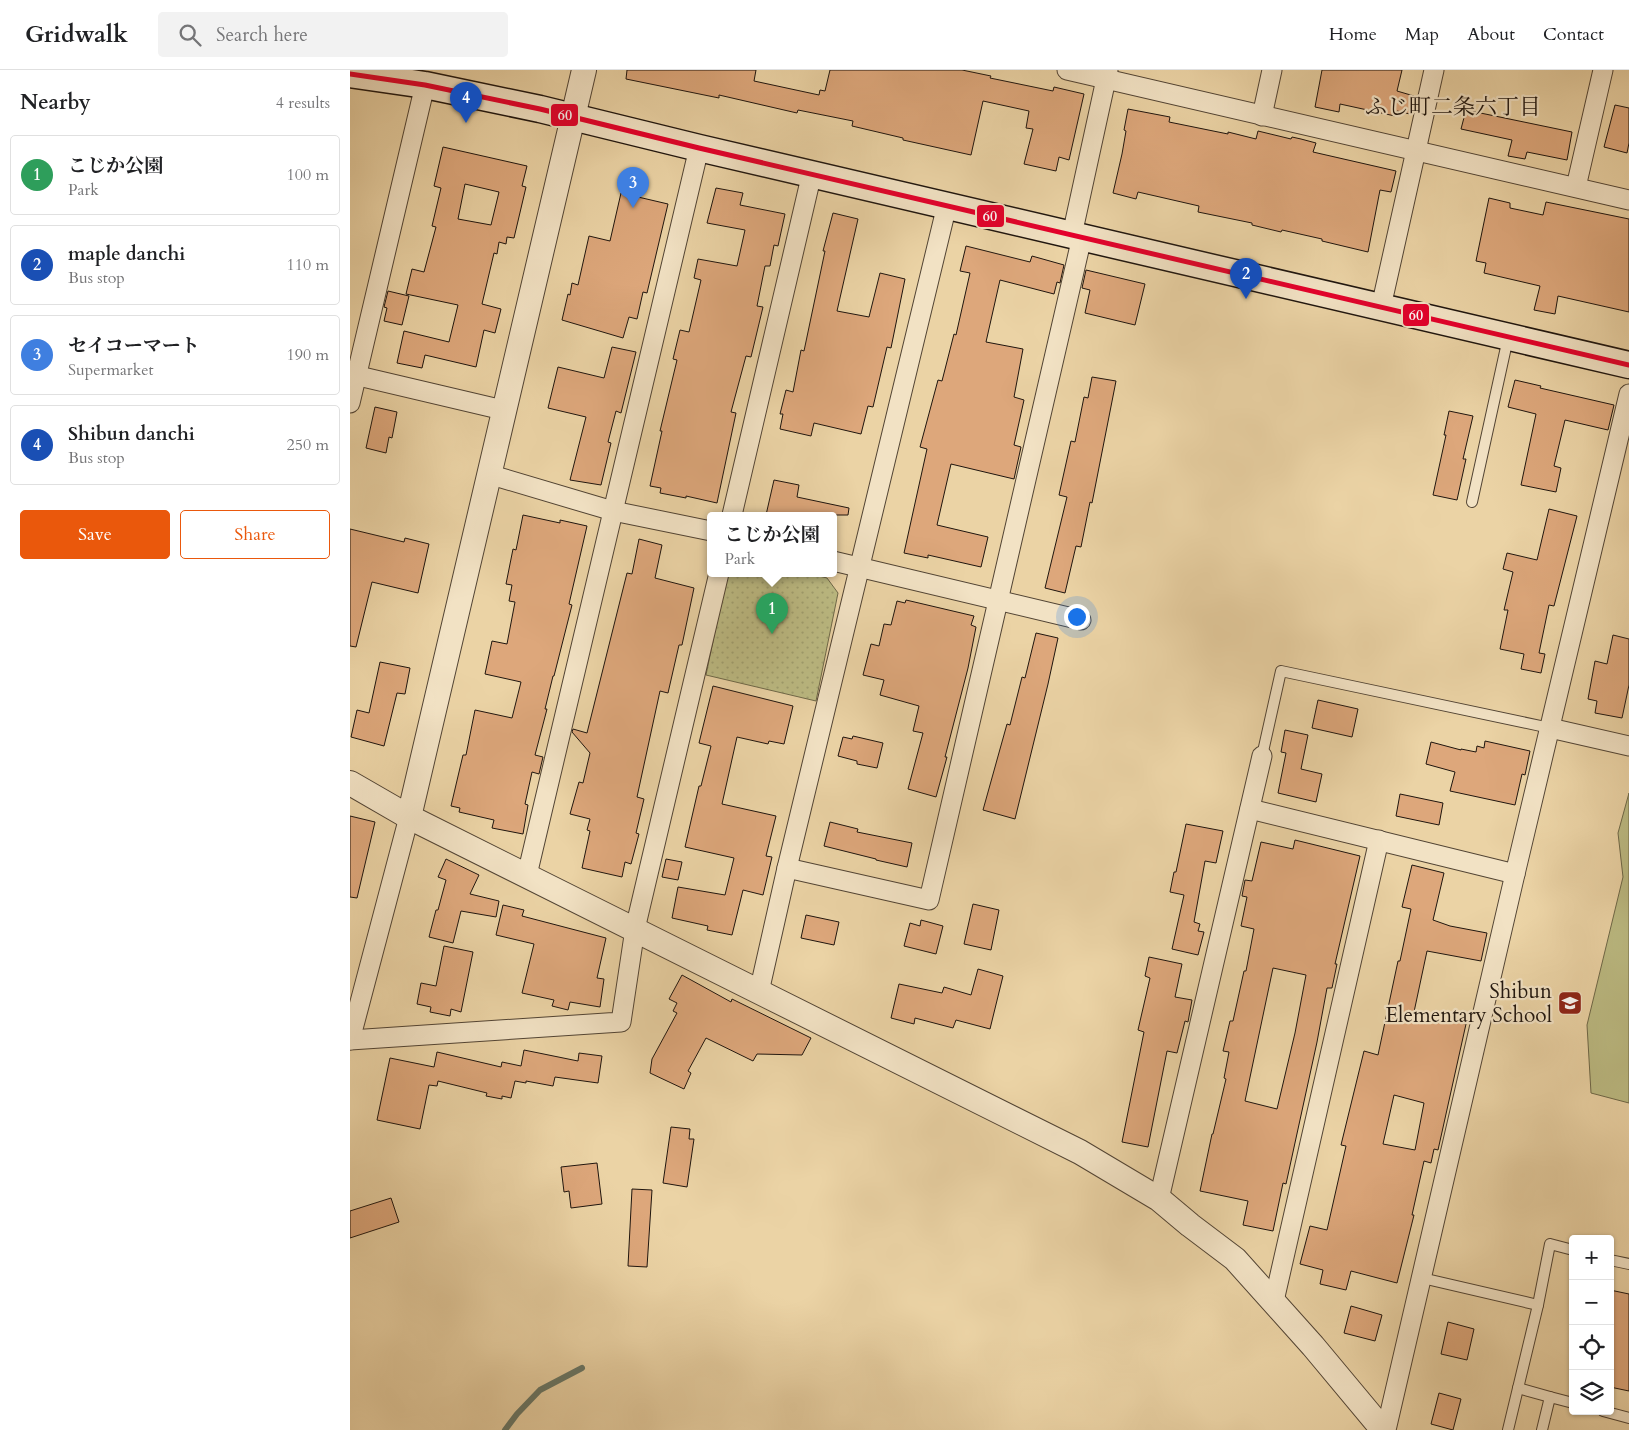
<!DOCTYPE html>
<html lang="en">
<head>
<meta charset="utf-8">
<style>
	body { margin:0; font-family:Cardo,"Noto Serif JP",serif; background:#f2f2f2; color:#202124 }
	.controls { position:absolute; right:15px; bottom:15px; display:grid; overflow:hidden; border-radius:5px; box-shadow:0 1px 4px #0004 }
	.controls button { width:45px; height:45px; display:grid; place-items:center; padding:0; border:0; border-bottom:1px solid #e0e0e0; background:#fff; color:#202124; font:25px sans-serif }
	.you { position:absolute; left:726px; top:546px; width:18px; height:18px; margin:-12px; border:4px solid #fff; border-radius:50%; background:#1a73e8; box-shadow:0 0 0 8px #1a73e833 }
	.badge { display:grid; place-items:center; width:32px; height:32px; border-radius:50%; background:#ea580c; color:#fff; font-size:16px; font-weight:700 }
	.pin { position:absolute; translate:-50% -41px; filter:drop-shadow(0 1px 2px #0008) }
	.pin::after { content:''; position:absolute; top:26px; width:18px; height:15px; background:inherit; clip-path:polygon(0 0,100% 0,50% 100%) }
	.popup { position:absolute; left:357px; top:442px; width:130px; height:65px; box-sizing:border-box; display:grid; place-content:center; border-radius:5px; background:#fff; filter:drop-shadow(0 1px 4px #0005); font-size:16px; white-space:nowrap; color:#757577 }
	.popup b { font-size:19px; color:#202124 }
	.popup::after { content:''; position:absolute; left:50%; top:100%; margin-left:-10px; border:10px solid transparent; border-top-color:#fff }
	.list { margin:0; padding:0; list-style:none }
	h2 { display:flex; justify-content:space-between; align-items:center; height:65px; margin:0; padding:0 20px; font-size:21px }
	h2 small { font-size:16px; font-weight:400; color:#757577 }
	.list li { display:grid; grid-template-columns:32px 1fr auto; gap:15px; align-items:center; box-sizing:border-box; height:80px; margin:0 10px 10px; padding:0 10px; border:1px solid #e0e0e0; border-radius:5px }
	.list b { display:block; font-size:19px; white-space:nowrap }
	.list p { margin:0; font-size:16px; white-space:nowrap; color:#757577 }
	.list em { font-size:16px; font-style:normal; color:#757577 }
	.actions { display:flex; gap:10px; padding:15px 20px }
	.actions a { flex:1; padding:11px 0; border:1px solid #ea580c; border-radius:5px; text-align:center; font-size:18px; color:#ea580c }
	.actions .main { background:#ea580c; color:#fff }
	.icon { flex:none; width:28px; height:28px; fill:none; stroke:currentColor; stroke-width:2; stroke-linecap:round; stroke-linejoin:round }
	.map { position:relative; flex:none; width:1279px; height:1360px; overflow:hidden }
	header { display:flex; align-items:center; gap:30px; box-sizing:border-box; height:70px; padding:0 25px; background:#fff; border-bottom:1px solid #e0e0e0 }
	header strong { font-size:24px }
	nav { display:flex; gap:28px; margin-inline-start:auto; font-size:18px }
	.search { width:350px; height:45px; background:#f2f2f2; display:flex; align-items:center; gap:12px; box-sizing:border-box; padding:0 18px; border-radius:5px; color:#757577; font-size:19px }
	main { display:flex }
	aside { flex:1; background:#fff }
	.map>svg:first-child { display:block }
</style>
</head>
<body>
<header>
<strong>Gridwalk</strong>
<div class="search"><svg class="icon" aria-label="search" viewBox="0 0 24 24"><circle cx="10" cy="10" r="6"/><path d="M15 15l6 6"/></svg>Search here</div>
<nav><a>Home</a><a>Map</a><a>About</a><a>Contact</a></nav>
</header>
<main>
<aside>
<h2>Nearby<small>4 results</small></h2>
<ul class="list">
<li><span class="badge" style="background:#2e9e5b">1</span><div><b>こじか公園</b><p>Park</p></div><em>100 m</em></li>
<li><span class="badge" style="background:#1a4fb4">2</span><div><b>maple danchi</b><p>Bus stop</p></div><em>110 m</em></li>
<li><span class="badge" style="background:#3f7fe0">3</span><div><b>セイコーマート</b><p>Supermarket</p></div><em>190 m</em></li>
<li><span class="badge" style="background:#1a4fb4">4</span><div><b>Shibun danchi</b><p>Bus stop</p></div><em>250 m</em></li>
</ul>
<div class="actions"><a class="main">Save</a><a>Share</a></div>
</aside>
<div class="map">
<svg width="1279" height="1360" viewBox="0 0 1279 1360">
	<defs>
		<pattern id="park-dots" width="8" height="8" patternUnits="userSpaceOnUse" patternTransform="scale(1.25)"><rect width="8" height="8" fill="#bcbb83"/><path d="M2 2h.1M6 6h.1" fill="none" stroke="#a1a070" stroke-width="1.8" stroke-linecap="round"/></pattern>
	</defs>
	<rect width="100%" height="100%" fill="#ebd3a5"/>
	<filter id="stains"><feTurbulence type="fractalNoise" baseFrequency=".004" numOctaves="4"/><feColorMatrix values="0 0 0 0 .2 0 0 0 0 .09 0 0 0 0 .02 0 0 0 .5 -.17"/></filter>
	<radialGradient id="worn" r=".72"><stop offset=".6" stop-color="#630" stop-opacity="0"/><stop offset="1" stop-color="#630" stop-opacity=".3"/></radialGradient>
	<!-- park -->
	<polygon fill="url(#park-dots)" stroke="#6e6848" points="377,503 457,503 477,508 488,523 466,631 356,605"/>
	<!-- garden -->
	<polygon fill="#bcbb83" stroke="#6e6848" points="1279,723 1279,1033 1241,1023 1237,955 1273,807 1268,763"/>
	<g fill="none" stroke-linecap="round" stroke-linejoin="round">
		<!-- stream -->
		<polyline stroke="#687767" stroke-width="6" points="155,1360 167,1344 190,1320 232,1298"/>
	</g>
	<!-- building -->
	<g fill="#dda77b" stroke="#1f150e" fill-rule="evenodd">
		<polygon points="277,0 406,0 404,11 469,25 470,20 475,21 480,0 612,0 641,6 640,8 703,21 704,17 734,24 719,90 709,87 706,101 674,94 683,59 676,58 679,41 633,31 621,85 553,70 553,68 502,56 503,51 448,40 447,43 369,25 369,28 276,9"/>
		<polygon points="972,0 1052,0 1047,21 1064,26 1060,44 1047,41 1045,46 990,34 989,42 965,37"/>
		<polygon points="1265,35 1279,38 1279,73 1277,83 1254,77"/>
		<polygon points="778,39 820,47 819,52 878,64 878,62 906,69 908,61 941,69 942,67 951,69 966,73 963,82 1046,101 1041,122 1030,120 1018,182 972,171 972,169 932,160 931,162 902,155 902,153 848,142 849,136 788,122 786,129 763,123 772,84 776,61 774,60"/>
		<polygon points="1116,40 1222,62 1217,90 1177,82 1175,89 1158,86 1162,70 1111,59"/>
		<path d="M 93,77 L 177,96 L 172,116 L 176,117 L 164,168 L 157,167 L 156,174 L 149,172 L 147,184 L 144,183 L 132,234 L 151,239 L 145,263 L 134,260 L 126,297 L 75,285 L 72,298 L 47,293 L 54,261 L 99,272 L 108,235 L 56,224 L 62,199 L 74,202 L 86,157 L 82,156 L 91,118 L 84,116 ZM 115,114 L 149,122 L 141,155 L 108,149 Z"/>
		<polygon points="366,118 393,123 390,135 435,144 428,176 424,175 420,196 415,196 407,236 413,237 401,287 396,286 381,342 386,343 367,433 336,426 336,428 310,423 311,418 300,416 312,361 310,361 327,290 323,289 330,260 339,262 351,210 344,208 348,189 387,196 395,160 357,153"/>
		<polygon points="271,123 318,134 297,223 293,222 287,249 279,247 273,268 212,250 218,224 220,225 222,213 228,215 239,166 260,171"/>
		<polygon points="1139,128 1160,133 1160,138 1193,145 1196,132 1279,149 1279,242 1208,226 1205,244 1184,240 1190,216 1134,203 1136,193 1126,191"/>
		<polygon points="483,143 508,149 487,241 519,247 530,203 555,209 541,278 537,277 523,337 518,336 511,364 464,353 461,366 430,359 433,344 430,344 436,320 443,322 451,280 454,281 475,181 473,181"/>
		<polygon points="616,176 680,192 682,186 714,195 710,213 707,212 704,224 650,210 636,272 673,279 664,327 674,330 664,375 671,377 664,409 601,394 587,455 638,467 631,497 578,485 578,488 554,483 577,379 570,377 588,310 592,311 604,264 606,265 620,203 610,201"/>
		<polygon points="736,200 795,214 785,255 735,243 740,220 732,218"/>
		<polygon points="38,221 59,226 52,255 34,251 37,238 34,237"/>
		<polygon points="262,277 286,282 271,343 266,341 258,372 261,373 251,415 220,410 236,347 198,338 208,297 254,308"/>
		<polygon points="742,307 766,311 742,433 740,432 731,477 726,476 715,523 695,518 717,427 709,425 721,371 725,372 734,327 738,328"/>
		<polygon points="1165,310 1191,316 1190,318 1264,335 1258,360 1215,350 1204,396 1211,398 1206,422 1171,415 1186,344 1158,337"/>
		<polygon points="25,337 47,342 42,368 39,367 36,383 16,378"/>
		<polygon points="1099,341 1123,346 1113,389 1116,389 1107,430 1083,425 1096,365 1094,365"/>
		<polygon points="424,410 449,415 447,427 499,438 498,445 416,445"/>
		<polygon points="1199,439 1227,446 1204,536 1199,535 1189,583 1195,584 1191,603 1171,599 1174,584 1150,579 1158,540 1154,540 1163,502 1153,499 1157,483 1187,490"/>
		<polygon points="173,445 210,453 210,450 237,456 219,534 222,535 204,606 203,606 195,639 197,639 185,685 193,687 189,704 182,702 175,734 178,735 173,764 142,758 144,750 109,742 110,738 101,736 113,685 116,685 125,640 162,648 171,612 135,604 142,571 157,574 165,532 159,531 162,515 156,514 163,479 166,480"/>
		<polygon points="0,459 54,472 55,468 79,474 68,523 22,512 6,577 0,576"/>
		<polygon points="289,469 312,475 305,508 344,518 332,575 329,575 318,623 310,621 287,727 294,729 286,763 289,764 281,794 275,792 272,807 232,798 240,761 237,760 240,749 220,744 229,712 233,713 240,683 222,662 223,659 237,663 277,503 282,504"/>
		<polygon points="556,530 624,546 621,555 626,557 618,598 595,687 597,687 586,727 558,719 573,663 563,661 569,636 530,625 534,610 513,605 521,574 529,576 534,554 541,555 547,531 555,533"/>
		<polygon points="686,563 708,568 698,614 665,749 633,740 657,654 660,655 672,607 675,608"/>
		<polygon points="1263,565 1279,569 1279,615 1272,648 1245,643 1247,631 1238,629 1245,591 1257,594"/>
		<polygon points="30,592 60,598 55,624 47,623 34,676 1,667 7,640 19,643"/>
		<polygon points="363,616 443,636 434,674 419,671 418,674 387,667 372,734 426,746 416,786 422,787 413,825 393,820 382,865 357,860 358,856 322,848 328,817 375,825 384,788 335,777 349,716 351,716 361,676 349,673"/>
		<polygon points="968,630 1008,639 1002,667 962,658"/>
		<polygon points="935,660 958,665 951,699 972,704 966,732 928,723 936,683 931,682"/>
		<polygon points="503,666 533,673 527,698 507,694 507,691 488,686 493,667 502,669"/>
		<polygon points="1135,671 1180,681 1175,705 1172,704 1165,735 1100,721 1105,702 1076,694 1081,672 1111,680 1111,679 1126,682 1127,676 1134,678"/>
		<polygon points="1050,724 1093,733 1089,755 1046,746"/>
		<polygon points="0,746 25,752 7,828 0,827"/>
		<polygon points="480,752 508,759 507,762 562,773 557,797 526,790 526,789 474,776"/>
		<polygon points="836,754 873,761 866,793 855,791 844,852 850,854 848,861 854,862 848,885 822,879 834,825 820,822 824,802 826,802"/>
		<path d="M 945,770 L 1010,786 L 985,894 L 987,894 L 982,918 L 977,918 L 967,972 L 936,1114 L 933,1113 L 923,1161 L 893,1155 L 898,1131 L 850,1121 L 862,1064 L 863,1064 L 876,1009 L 874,1008 L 879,982 L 873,981 L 880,951 L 883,951 L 894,901 L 896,901 L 904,859 L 891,856 L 897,827 L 892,826 L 895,810 L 902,811 L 911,772 L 943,779 ZM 923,898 L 956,905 L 945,963 L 927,1039 L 895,1031 Z"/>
		<polygon points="96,789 129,805 120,824 149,831 146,847 111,841 103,873 79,867 86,840 88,840 96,810 88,807"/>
		<polygon points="316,789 332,792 328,810 312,807"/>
		<path d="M 1062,795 L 1094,803 L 1083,850 L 1100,856 L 1137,863 L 1131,891 L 1077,881 L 1064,942 L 1116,954 L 1088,1080 L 1084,1079 L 1081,1093 L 1074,1091 L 1062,1145 L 1064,1145 L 1047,1213 L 1001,1201 L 996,1220 L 970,1214 L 973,1200 L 950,1194 L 960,1156 L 977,1160 L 996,1076 L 991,1075 L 1014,981 L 1028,985 L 1048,891 L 1050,891 L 1061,839 L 1052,837 ZM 1044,1025 L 1074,1033 L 1065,1080 L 1033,1074 Z"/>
		<polygon points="623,834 649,840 641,880 614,874"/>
		<polygon points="153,835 174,840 172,846 256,868 247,908 254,909 250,937 220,932 218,940 202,936 204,930 172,923 184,874 146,865"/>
		<polygon points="456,845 489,852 484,875 451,868"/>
		<polygon points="571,850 593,856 586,884 554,876 560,853 570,856"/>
		<polygon points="94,876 123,882 111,942 101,939 100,946 80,942 81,937 67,934 71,913 86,916"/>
		<polygon points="799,887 832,894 825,927 842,930 838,952 835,951 827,983 817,981 798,1077 772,1072 794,962 788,960 800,908 795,906"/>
		<polygon points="628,899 653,906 640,959 606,950 603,958 565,948 564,954 541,948 549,914 592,923 594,917 621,925"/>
		<polygon points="332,905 381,932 382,929 461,968 452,985 407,984 403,991 356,968 338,1001 341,1003 334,1019 300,1003 302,989 327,943 323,941 327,933 319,929"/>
		<polygon points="174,980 228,991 229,983 252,986 248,1013 205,1007 203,1016 176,1011 176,1013 165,1011 161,1028 152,1026 152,1029 136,1026 137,1023 88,1011 87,1016 79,1015 70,1059 27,1050 40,988 84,997 87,982 151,997 152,992 171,996"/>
		<polygon points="321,1057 340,1059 339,1069 344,1069 337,1117 313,1113"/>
		<polygon points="247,1093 252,1134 221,1138 219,1121 214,1122 211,1097"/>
		<polygon points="282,1119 302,1120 297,1197 278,1196"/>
		<polygon points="41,1128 49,1152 0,1168 0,1141"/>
		<polygon points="1260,1220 1279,1224 1279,1321 1260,1317"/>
		<polygon points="1001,1236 1032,1245 1025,1271 994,1263"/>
		<polygon points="1098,1252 1124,1259 1117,1290 1091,1284"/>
		<polygon points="1089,1323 1111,1329 1103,1360 1081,1354"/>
	</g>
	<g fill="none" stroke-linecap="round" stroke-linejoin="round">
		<defs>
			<g id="service">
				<polyline points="1122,432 1158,268"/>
				<polyline points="912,686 931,601 1200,658"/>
				<polyline points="1260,1190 1279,1194"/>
				<polyline points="1072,1208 1188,1235 1158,1360"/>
				<polyline points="1188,1235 1200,1174 1223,1180"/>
				<polyline points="1168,1318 1200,1327"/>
				<polyline points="1253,1341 1279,1348"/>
				<polyline points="1192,1360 1200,1327 1223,1333"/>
			</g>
			<g id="minor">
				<polyline points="717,0 1279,130"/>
				<polyline points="912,46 922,0"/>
				<polyline points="1226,117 1253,0"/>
				<polyline points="722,165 758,0"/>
				<polyline points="1031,237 1084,0"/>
				<polyline points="0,304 153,340"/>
				<polyline points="0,333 75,15"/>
				<polyline points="138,404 263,441 361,461"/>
				<polyline points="382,445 462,103"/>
				<polyline points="483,491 731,550"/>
				<polyline points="1200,658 1279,676"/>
				<polyline points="900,739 1165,804"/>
				<polyline points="437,798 579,830 732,167"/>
				<polyline points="177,805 349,78"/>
				<polyline points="409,922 437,798 597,135"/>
				<polyline points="0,970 271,952 285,859 369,503"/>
				<polyline points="0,970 59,747"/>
				<polyline points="809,1129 912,686"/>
				<polyline points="924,1231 1029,770"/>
				<polyline points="1036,1360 1165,804 1279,324"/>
			</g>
			<g id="tertiary">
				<polyline points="0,713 59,747 730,1082 809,1129 840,1155 885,1189 963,1276 1033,1360"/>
				<polyline points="59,747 234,0"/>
			</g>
			<polyline id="secondary" points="0,4 75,15 190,39 349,78 1279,295"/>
		</defs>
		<!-- service casing -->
		<use href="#service" stroke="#524434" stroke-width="12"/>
		<!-- minor casing -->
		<use href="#minor" stroke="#524434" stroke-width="21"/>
		<!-- tertiary casing -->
		<use href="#tertiary" stroke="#524434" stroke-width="26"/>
		<!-- secondary casing -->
		<use href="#secondary" stroke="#1f150e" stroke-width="29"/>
		<!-- service -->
		<use href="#service" stroke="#f2e2c4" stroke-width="10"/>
		<!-- minor -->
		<use href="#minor" stroke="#f2e2c4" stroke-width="19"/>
		<!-- tertiary -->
		<use href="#tertiary" stroke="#f2e2c4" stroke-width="24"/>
		<!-- secondary -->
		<use href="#secondary" stroke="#f2e2c4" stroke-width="26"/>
		<defs>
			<polyline id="bus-1" points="0,4 75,15 190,39 349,78 1279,295"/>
		</defs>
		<!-- bus-1 casing -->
		<use href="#bus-1" stroke="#f2e2c4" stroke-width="9"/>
		<!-- bus-1 -->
		<use href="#bus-1" stroke="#e4002b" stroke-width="5"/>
	</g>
	<!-- icons -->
	<defs>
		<symbol id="school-square" viewBox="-11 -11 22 22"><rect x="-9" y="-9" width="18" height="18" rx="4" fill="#8f2418" stroke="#f2e2c4"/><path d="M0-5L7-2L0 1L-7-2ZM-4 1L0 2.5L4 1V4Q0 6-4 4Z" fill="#fff"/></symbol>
	</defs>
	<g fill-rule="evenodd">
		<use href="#school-square" x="1206" y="919" width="28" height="28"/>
	</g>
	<g text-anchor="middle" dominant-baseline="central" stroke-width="4.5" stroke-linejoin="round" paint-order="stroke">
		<!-- poi labels -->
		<g font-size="21" fill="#1f150e" stroke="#f2e2c4" text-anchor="end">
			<text x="1202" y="921">Shibun<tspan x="1202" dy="24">Elementary School</tspan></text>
		</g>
		<!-- neighbourhood labels -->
		<g font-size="22" fill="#1f150e" stroke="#f2e2c4">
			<text x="1103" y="37">ふじ町二条六丁目</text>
		</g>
	</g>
	<g stroke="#f2e2c4" stroke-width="2">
		<rect x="200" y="33" width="29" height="24" rx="5" fill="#e4002b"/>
		<rect x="626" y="134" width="29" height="24" rx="5" fill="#e4002b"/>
		<rect x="1052" y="233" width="28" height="24" rx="5" fill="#e4002b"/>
	</g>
	<g font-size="14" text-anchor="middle" font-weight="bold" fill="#fff">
		<text x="215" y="50">60</text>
		<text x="640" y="151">60</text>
		<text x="1066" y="250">60</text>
	</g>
	<rect width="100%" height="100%" filter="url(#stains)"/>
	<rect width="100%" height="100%" fill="url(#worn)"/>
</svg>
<div class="controls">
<button>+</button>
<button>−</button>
<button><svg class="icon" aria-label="locate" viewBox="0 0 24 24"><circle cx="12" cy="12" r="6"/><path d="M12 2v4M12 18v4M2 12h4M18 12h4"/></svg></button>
<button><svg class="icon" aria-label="layers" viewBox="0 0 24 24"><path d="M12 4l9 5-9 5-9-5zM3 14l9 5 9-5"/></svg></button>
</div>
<div class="you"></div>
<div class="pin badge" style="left:422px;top:564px;background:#2e9e5b">1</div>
<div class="popup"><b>こじか公園</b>Park</div>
<div class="pin badge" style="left:896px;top:229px;background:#1a4fb4">2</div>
<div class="pin badge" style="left:283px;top:138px;background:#3f7fe0">3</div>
<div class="pin badge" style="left:116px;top:53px;background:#1a4fb4">4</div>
</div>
</main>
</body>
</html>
